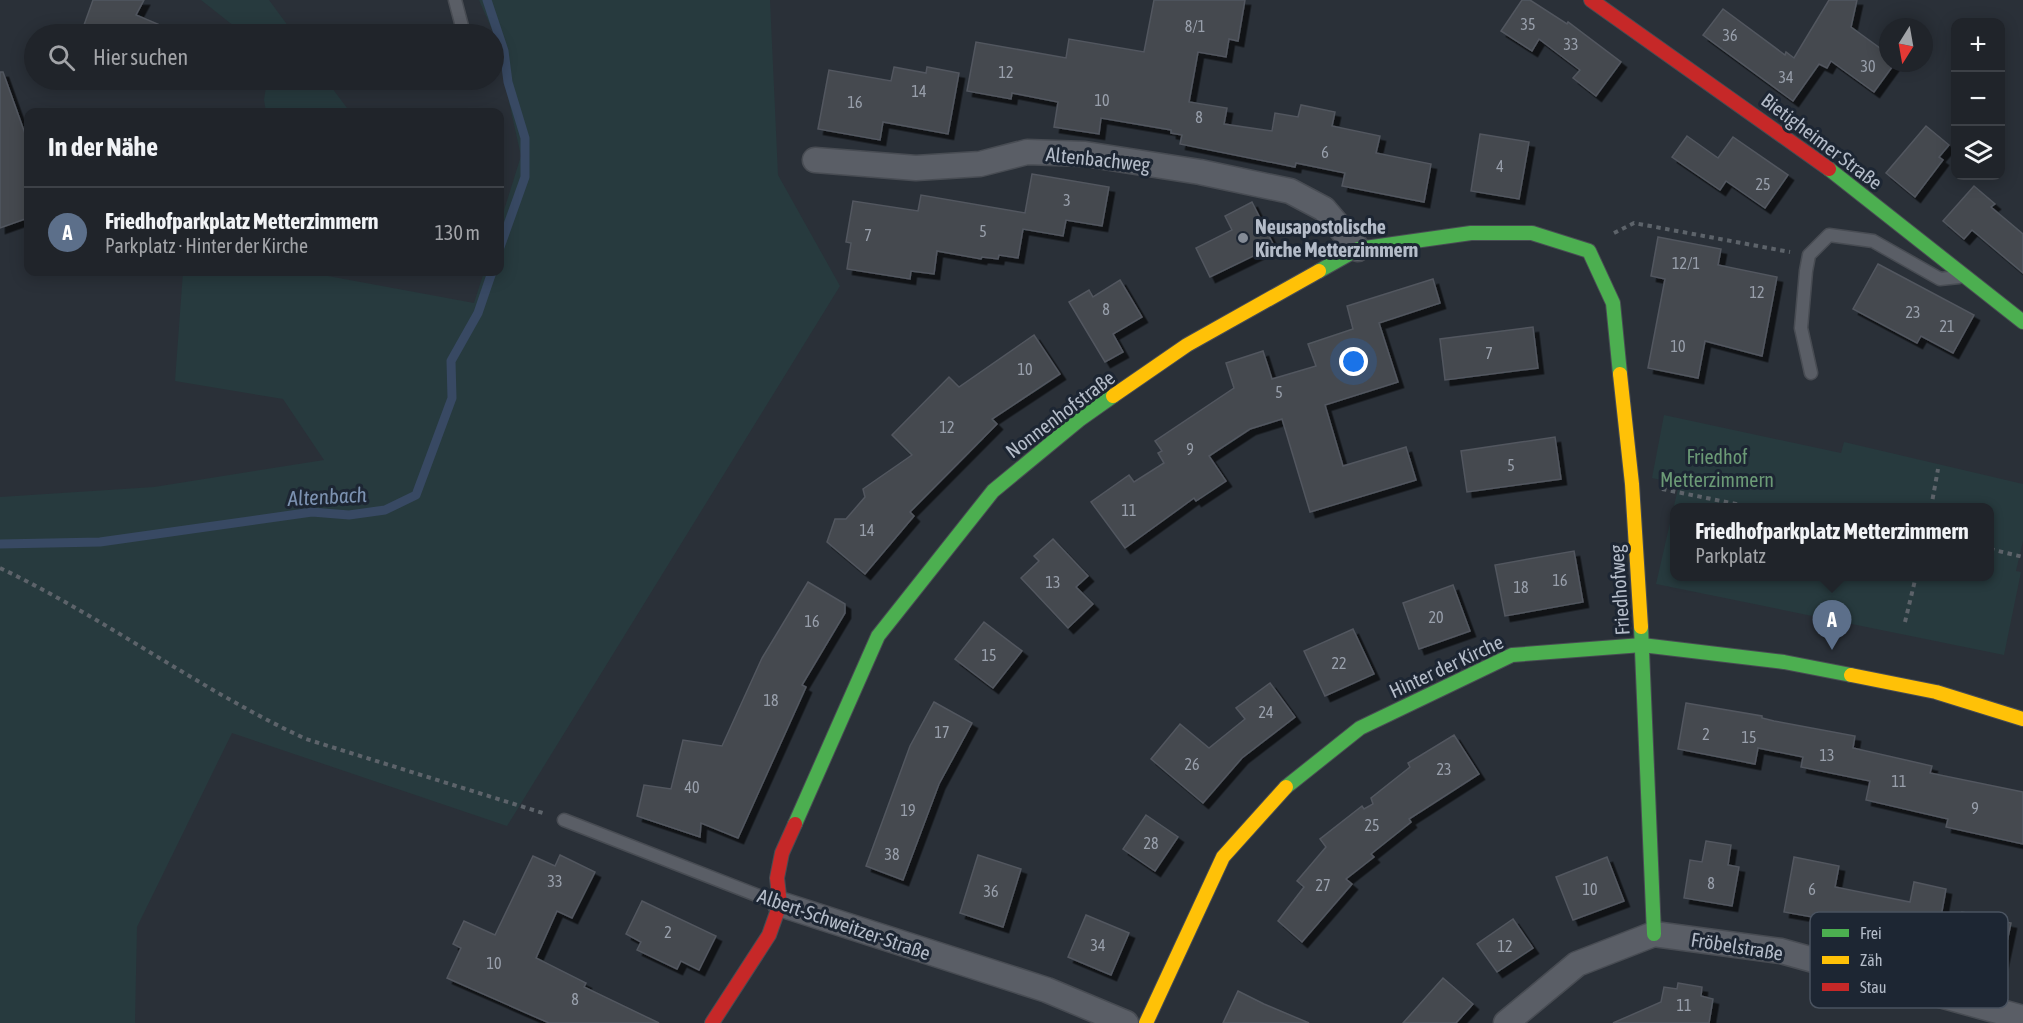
<!DOCTYPE html>
<html lang="de">
<head>
<meta charset="utf-8">
<style>
	body { margin:0; font-family:"Asap Condensed",sans-serif; background:#2d3036; color:#f1f3f6 }
	.controls { position:absolute; right:18px; top:18px; display:grid; overflow:hidden; border-radius:12px; box-shadow:0 3px 15px #0003 }
	.controls button { width:54px; height:54px; display:grid; place-items:center; padding:0; border:0; border-bottom:2px solid #3d4147; background:#20242a; color:#f1f3f6; font:30px sans-serif }
	.compass { position:absolute; left:1879px; top:18px; width:54px; height:54px; border-radius:50%; background:#20242a; box-shadow:0 3px 15px #0003; rotate:191deg }
	.you { position:absolute; left:1354px; top:362px; width:21px; height:21px; margin:-15px; border:4px solid #fff; border-radius:50%; background:#1a73e8; box-shadow:0 0 0 9px #1a73e833 }
	.badge { display:grid; place-items:center; width:39px; height:39px; border-radius:50%; background:#848b96; color:#fff; font-size:20px; font-weight:700 }
	.pin { position:absolute; translate:-50% -50px; filter:drop-shadow(0 2px 3px #0008) }
	.pin::after { content:''; position:absolute; top:32px; width:21px; height:18px; background:inherit; clip-path:polygon(0 0,100% 0,50% 100%) }
	.popup { position:absolute; left:1670px; top:503px; width:324px; height:78px; box-sizing:border-box; display:grid; place-content:center; border-radius:12px; background:#20242a; filter:drop-shadow(0 2px 4px #0005); font-size:20px; white-space:nowrap; color:#a2a4a8 }
	.popup b { font-size:22px; color:#f1f3f6 }
	.popup::after { content:''; position:absolute; left:50%; top:100%; margin-left:-12px; border:12px solid transparent; border-top-color:#20242a }
	.list { margin:0; padding:0; list-style:none }
	h2 { display:flex; justify-content:space-between; align-items:center; height:78px; margin:0; padding:0 24px; font-size:26px }
	h2 small { font-size:20px; font-weight:400; color:#a2a4a8 }
	.list li { display:grid; grid-template-columns:39px 1fr auto; gap:18px; align-items:center; box-sizing:border-box; height:90px; padding:0 24px; border-top:2px solid #3d4147 }
	.list b { display:block; font-size:22px; white-space:nowrap }
	.list p { margin:0; font-size:20px; white-space:nowrap; color:#a2a4a8 }
	.list em { font-size:20px; font-style:normal; color:#a2a4a8 }
	.icon { flex:none; width:33px; height:33px; fill:none; stroke:currentColor; stroke-width:2; stroke-linecap:round; stroke-linejoin:round }
	.map { position:relative; flex:none; width:2023px; height:1023px; overflow:hidden }
	.search { position:absolute; background:#20242a; box-shadow:0 3px 15px #0003; left:24px; top:24px; width:480px; height:66px; display:flex; align-items:center; gap:15px; box-sizing:border-box; padding:0 21px; border-radius:33px; color:#a2a4a8; font-size:22px }
	.panel { position:absolute; background:#20242a; box-shadow:0 3px 15px #0003; left:24px; top:108px; width:480px; height:168px; border-radius:12px }
	.map>svg:first-child { display:block }
</style>
</head>
<body>
<div class="map">
<svg width="2023" height="1023" viewBox="0 0 2023 1023">
	<defs>
		<filter id="shadow"><feDropShadow dx="5.5" dy="5.5" stdDeviation="0" flood-color="#0009"/></filter>
	</defs>
	<rect width="100%" height="100%" fill="#2a3038"/>
	<!-- green -->
	<g fill="#273a3e" fill-rule="evenodd">
		<polygon points="201,0 269,0 294,34 244,34"/>
		<polygon points="479,0 770,0 778,175 840,286 507,826 232,733 137,927 135,1023 0,1023 0,497 154,487 324,460 283,399 175,381 183,272 328,272 328,276 474,303 484,272 500,272 500,223 521,156 494,34"/>
		<polygon points="267,80 326,80 350,112 266,112 264,100"/>
		<path d="M 1664,415 L 1841,453 L 1844,442 L 2023,484 L 2023,541 L 2016,571 L 2021,572 L 2004,655 L 1656,584 L 1679,484 L 1652,478 ZM 1674,508 L 1990,508 L 1990,576 L 1674,576 Z"/>
	</g>
	<g fill="none" stroke-linecap="round" stroke-linejoin="round">
		<!-- stream -->
		<g stroke="#384963" stroke-width="9">
			<polyline points="487,0 504,51 508,82 525,138 525,177 500,247"/>
			<polyline points="0,544 100,542 312,512 349,515 385,510 416,495 452,398 451,361 478,313 492,272"/>
		</g>
	</g>
	<!-- building -->
	<g fill="#444950" stroke="#52575f" stroke-width="1.5" filter="url(#shadow)">
		<polygon points="93,0 144,0 136,15 181,34 104,34 84,25"/>
		<polygon points="1154,0 1245,0 1238,41 1229,39 1226,57 1198,52 1189,102 1227,108 1224,124 1272,131 1275,113 1298,117 1301,105 1335,112 1332,126 1380,136 1376,153 1431,164 1424,202 1342,186 1345,173 1296,163 1295,167 1180,144 1182,135 1171,133 1171,130 1101,118 1099,134 1054,127 1058,102 1012,93 1011,99 967,91 976,42 1066,58 1069,39 1144,52"/>
		<polygon points="1522,0 1530,0 1567,24 1568,22 1621,62 1596,96 1573,78 1580,70 1539,39 1532,51 1501,31"/>
		<polygon points="1829,0 1857,0 1851,27 1888,54 1888,63 1895,63 1874,92 1831,61 1827,68 1819,64 1793,101 1703,35 1723,9 1785,55 1786,52 1794,58"/>
		<polygon points="894,67 926,73 927,67 959,73 948,134 883,122 880,140 818,129 829,70 891,81"/>
		<polygon points="0,72 3,72 28,142 28,218 0,228"/>
		<polygon points="1926,126 1949,145 1939,157 1943,160 1915,197 1886,173"/>
		<polygon points="1480,134 1529,142 1519,199 1471,191"/>
		<polygon points="1687,136 1718,158 1733,137 1788,175 1765,208 1726,181 1720,190 1672,157"/>
		<polygon points="1032,174 1109,187 1102,226 1066,220 1063,236 1023,229 1018,258 999,255 998,259 982,257 981,259 937,251 934,274 911,271 910,279 847,269 851,243 846,242 853,201 918,211 921,195 1025,213"/>
		<polygon points="1974,186 1995,204 1991,207 2023,234 2023,273 1972,230 1964,239 1943,221"/>
		<polygon points="1252,202 1274,246 1210,277 1196,248 1232,230 1225,216"/>
		<polygon points="1658,237 1721,249 1718,265 1777,277 1762,356 1705,341 1698,378 1648,368 1665,279 1651,276"/>
		<polygon points="1878,264 1974,315 1953,353 1921,336 1917,343 1853,309"/>
		<polygon points="1433,279 1440,303 1379,323 1398,382 1325,405 1343,466 1406,447 1416,480 1310,512 1282,419 1250,429 1209,456 1226,481 1196,501 1194,498 1125,548 1091,502 1129,475 1134,482 1164,463 1158,453 1162,451 1155,441 1234,388 1226,363 1263,351 1272,379 1316,366 1308,344 1353,329 1347,306"/>
		<polygon points="1120,280 1142,317 1113,334 1123,352 1105,362 1069,302 1089,290 1093,297"/>
		<polygon points="1533,327 1538,368 1445,380 1440,339"/>
		<polygon points="1034,335 1060,374 992,419 997,424 910,512 914,516 865,574 827,542 835,519 846,519 865,497 863,489 912,455 892,435 949,377 959,387"/>
		<polygon points="1555,437 1561,479 1467,492 1461,451"/>
		<polygon points="1053,539 1088,576 1076,587 1093,604 1068,628 1021,578 1039,561 1034,556"/>
		<polygon points="1574,551 1583,602 1505,616 1495,565"/>
		<polygon points="808,582 845,604 845,613 802,685 806,687 738,838 701,823 700,837 637,816 644,785 671,789 683,740 722,746 762,658"/>
		<polygon points="1453,585 1470,631 1419,649 1403,603"/>
		<polygon points="984,622 1022,651 993,688 955,659"/>
		<polygon points="1353,629 1374,674 1325,696 1304,651"/>
		<polygon points="1270,683 1295,717 1242,758 1203,803 1151,759 1180,724 1209,748 1245,719 1236,708"/>
		<polygon points="934,702 972,723 939,784 903,880 866,866 910,746"/>
		<polygon points="1686,703 1762,716 1762,718 1774,721 1855,736 1853,748 1932,766 1930,773 2023,792 2023,844 1946,827 1948,819 1866,800 1870,781 1801,767 1803,757 1758,748 1755,764 1678,749"/>
		<polygon points="1454,735 1479,774 1409,819 1411,822 1371,854 1374,857 1346,879 1352,884 1302,942 1278,921 1304,887 1297,881 1326,847 1320,839 1362,806 1364,809 1373,804 1371,798 1410,767 1408,763"/>
		<polygon points="1146,815 1178,837 1155,871 1123,849"/>
		<polygon points="1706,841 1731,845 1728,865 1739,867 1732,906 1684,898 1690,860 1702,862"/>
		<polygon points="560,855 595,872 572,918 557,911 536,958 586,983 584,987 659,1023 549,1023 447,978 461,948 453,944 464,921 495,935 533,856 555,866"/>
		<polygon points="978,855 1021,869 1003,927 960,913"/>
		<polygon points="1607,857 1624,901 1573,920 1556,877"/>
		<polygon points="1794,857 1839,866 1835,887 1910,902 1914,882 1946,889 1940,922 1909,916 1904,939 1862,931 1863,926 1784,912"/>
		<polygon points="642,901 716,936 699,970 681,961 677,969 637,950 641,942 626,934"/>
		<polygon points="1962,912 2011,923 2001,969 1951,958"/>
		<polygon points="1086,915 1129,933 1111,975 1068,957"/>
		<polygon points="1513,919 1533,948 1497,972 1477,944"/>
		<polygon points="1443,978 1473,1004 1456,1023 1403,1023"/>
		<polygon points="1678,983 1702,987 1701,996 1713,999 1709,1023 1613,1023 1661,1002 1664,987 1677,989"/>
		<polygon points="1238,991 1264,1004 1309,1023 1223,1023"/>
	</g>
	<g fill="none" stroke-linecap="round" stroke-linejoin="round">
		<defs>
			<g id="lane">
				<polyline points="455,0 464,34"/>
				<polyline points="1811,373 1801,328 1806,271 1809,255 1829,235 1873,241 1940,279 1959,277"/>
				<polyline points="564,820 777,903"/>
			</g>
			<g id="street">
				<polyline points="815,160 916,168 980,164 1027,152 1085,154 1200,172 1290,191 1324,209 1358,249"/>
				<polyline points="780,904 1047,990 1126,1023"/>
				<polyline points="1506,1023 1577,964 1654,934 1781,951 2023,1018"/>
			</g>
			<g id="fast">
				<polyline points="1829,169 2023,322"/>
				<polyline points="1319,271 1358,249 1471,233 1532,233 1589,251 1613,303 1620,374"/>
				<polyline points="1641,627 1654,934"/>
				<polyline points="1286,787 1360,728 1512,655 1642,645 1784,662 1851,675"/>
				<polyline points="795,824 878,636 993,491 1079,420 1113,396"/>
			</g>
			<g id="slow">
				<polyline points="1620,374 1632,484 1641,627"/>
				<polyline points="1113,396 1187,345 1319,271"/>
				<polyline points="1851,675 1936,692 2023,719"/>
				<polyline points="1146,1023 1223,857 1286,787"/>
			</g>
			<g id="jam">
				<polyline points="1591,0 1829,169"/>
				<polyline points="712,1023 769,935 780,904 777,878 782,853 795,824"/>
			</g>
		</defs>
		<!-- lane casing -->
		<use href="#lane" stroke="#484c53" stroke-width="15"/>
		<!-- street casing -->
		<use href="#street" stroke="#484c53" stroke-width="27"/>
		<!-- fast casing -->
		<use href="#fast" stroke="#484c53" stroke-width="16"/>
		<!-- slow casing -->
		<use href="#slow" stroke="#484c53" stroke-width="16"/>
		<!-- jam casing -->
		<use href="#jam" stroke="#484c53" stroke-width="16"/>
		<!-- path -->
		<g stroke="#5d636a" stroke-width="4" stroke-dasharray="4.5 4.5" stroke-linecap="butt">
			<polyline points="1614,233 1634,223 1790,252"/>
			<polyline points="1662,489 1756,508"/>
			<polyline points="1931,508 1938,469"/>
			<polyline points="1990,549 2023,557"/>
			<path d="M 0,568 C 105,618 200,690 306,739 L 546,814"/>
			<polyline points="1905,622 1916,576"/>
		</g>
		<!-- lane -->
		<use href="#lane" stroke="#5a5e66" stroke-width="12"/>
		<!-- street -->
		<use href="#street" stroke="#5a5e66" stroke-width="24"/>
		<!-- fast -->
		<use href="#fast" stroke="#4caf50" stroke-width="14"/>
		<!-- slow -->
		<use href="#slow" stroke="#ffc107" stroke-width="14"/>
		<!-- jam -->
		<use href="#jam" stroke="#c62828" stroke-width="14"/>
	</g>
	<!-- markers -->
	<circle fill="#848b96" stroke="#1d2633" stroke-width="2" cx="1243" cy="238" r="6"/>
	<g text-anchor="middle" dominant-baseline="central" stroke-width="6" stroke-linejoin="round" paint-order="stroke">
		<!-- number labels -->
		<g font-size="16" fill="#989fab">
			<text x="1528" y="24">35</text>
			<text x="1195" y="26">8/1</text>
			<text x="1730" y="35">36</text>
			<text x="1571" y="44">33</text>
			<text x="1868" y="66">30</text>
			<text x="1006" y="72">12</text>
			<text x="1786" y="77">34</text>
			<text x="919" y="91">14</text>
			<text x="1102" y="100">10</text>
			<text x="855" y="102">16</text>
			<text x="1199" y="117">8</text>
			<text x="1325" y="152">6</text>
			<text x="1500" y="166">4</text>
			<text x="1763" y="184">25</text>
			<text x="1067" y="200">3</text>
			<text x="983" y="231">5</text>
			<text x="868" y="235">7</text>
			<text x="1686" y="263">12/1</text>
			<text x="1757" y="292">12</text>
			<text x="1106" y="309">8</text>
			<text x="1913" y="312">23</text>
			<text x="1947" y="326">21</text>
			<text x="1678" y="346">10</text>
			<text x="1489" y="353">7</text>
			<text x="1025" y="369">10</text>
			<text x="1279" y="392">5</text>
			<text x="947" y="427">12</text>
			<text x="1190" y="449">9</text>
			<text x="1511" y="465">5</text>
			<text x="1129" y="510">11</text>
			<text x="867" y="530">14</text>
			<text x="1560" y="580">16</text>
			<text x="1053" y="582">13</text>
			<text x="1521" y="587">18</text>
			<text x="1436" y="617">20</text>
			<text x="812" y="621">16</text>
			<text x="989" y="655">15</text>
			<text x="1339" y="663">22</text>
			<text x="771" y="700">18</text>
			<text x="1266" y="712">24</text>
			<text x="942" y="732">17</text>
			<text x="1706" y="734">2</text>
			<text x="1749" y="737">15</text>
			<text x="1827" y="755">13</text>
			<text x="1192" y="764">26</text>
			<text x="1444" y="769">23</text>
			<text x="1899" y="781">11</text>
			<text x="692" y="787">40</text>
			<text x="1975" y="808">9</text>
			<text x="908" y="810">19</text>
			<text x="1372" y="825">25</text>
			<text x="1151" y="843">28</text>
			<text x="892" y="854">38</text>
			<text x="555" y="881">33</text>
			<text x="1711" y="883">8</text>
			<text x="1323" y="885">27</text>
			<text x="1590" y="889">10</text>
			<text x="1812" y="889">6</text>
			<text x="991" y="891">36</text>
			<text x="668" y="932">2</text>
			<text x="1098" y="945">34</text>
			<text x="1505" y="946">12</text>
			<text x="494" y="963">10</text>
			<text x="575" y="999">8</text>
			<text x="1684" y="1005">11</text>
		</g>
		<!-- street labels -->
		<g font-size="20" fill="#b4bcc9" stroke="#1d2633">
			<text transform="translate(1822 141) rotate(37)">Bietigheimer Straße</text>
			<text transform="translate(1098 159) rotate(6)">Altenbachweg</text>
			<text transform="translate(1060 414) rotate(-37)">Nonnenhofstraße</text>
			<text transform="translate(1619 590) rotate(-94)">Friedhofweg</text>
			<text transform="translate(1446 666) rotate(-25)">Hinter der Kirche</text>
			<text transform="translate(844 924) rotate(19)">Albert-Schweitzer-Straße</text>
			<text transform="translate(1737 946) rotate(9)">Fröbelstraße</text>
		</g>
		<!-- poi labels -->
		<g font-size="20" font-weight="bold" fill="#b4bcc9" stroke="#1d2633" text-anchor="start">
			<text x="1255" y="226">Neusapostolische<tspan x="1255" dy="23">Kirche Metterzimmern</tspan></text>
		</g>
		<!-- park labels -->
		<g font-size="20" fill="#6b9a76" stroke="#1d2633">
			<text x="1717" y="456">Friedhof<tspan x="1717" dy="23">Metterzimmern</tspan></text>
		</g>
		<!-- water labels -->
		<g font-size="21" font-style="italic" fill="#7c92b1" stroke="#1d2633">
			<text transform="translate(327 496) rotate(-3)">Altenbach</text>
		</g>
	</g>
	<!-- legend -->
	<rect x="1810" y="912" width="198" height="96" rx="9" fill="#1d2633" stroke="#4a5360" stroke-width="1.5"/>
	<rect x="1822" y="929" width="27" height="8" fill="#4caf50"/>
	<rect x="1822" y="956" width="27" height="8" fill="#ffc107"/>
	<rect x="1822" y="983" width="27" height="8" fill="#c62828"/>
	<g font-size="16" fill="#b4bcc9">
		<text x="1860" y="939">Frei</text>
		<text x="1860" y="966">Zäh</text>
		<text x="1860" y="993">Stau</text>
	</g>
</svg>
<div class="controls">
<button>+</button>
<button>−</button>
<button><svg class="icon" aria-label="layers" viewBox="0 0 24 24"><path d="M12 4l9 5-9 5-9-5zM3 14l9 5 9-5"/></svg></button>
</div>
<svg class="compass" viewBox="-18 -18 36 36"><path d="M0-13l5 13h-10z" fill="#e53935"/><path d="M0 13l5-13h-10z" fill="#a2a4a8"/></svg>
<div class="you"></div>
<div class="pin badge" style="left:1832px;top:650px;background:#5c6f8a">A</div>
<div class="popup"><b>Friedhofparkplatz Metterzimmern</b>Parkplatz</div>
<div class="search"><svg class="icon" aria-label="search" viewBox="0 0 24 24"><circle cx="10" cy="10" r="6"/><path d="M15 15l6 6"/></svg>Hier suchen</div>
<section class="panel">
<h2>In der Nähe<small></small></h2>
<ul class="list">
<li><span class="badge" style="background:#5c6f8a">A</span><div><b>Friedhofparkplatz Metterzimmern</b><p>Parkplatz · Hinter der Kirche</p></div><em>130 m</em></li>
</ul>
</section>
</div>
</body>
</html>
